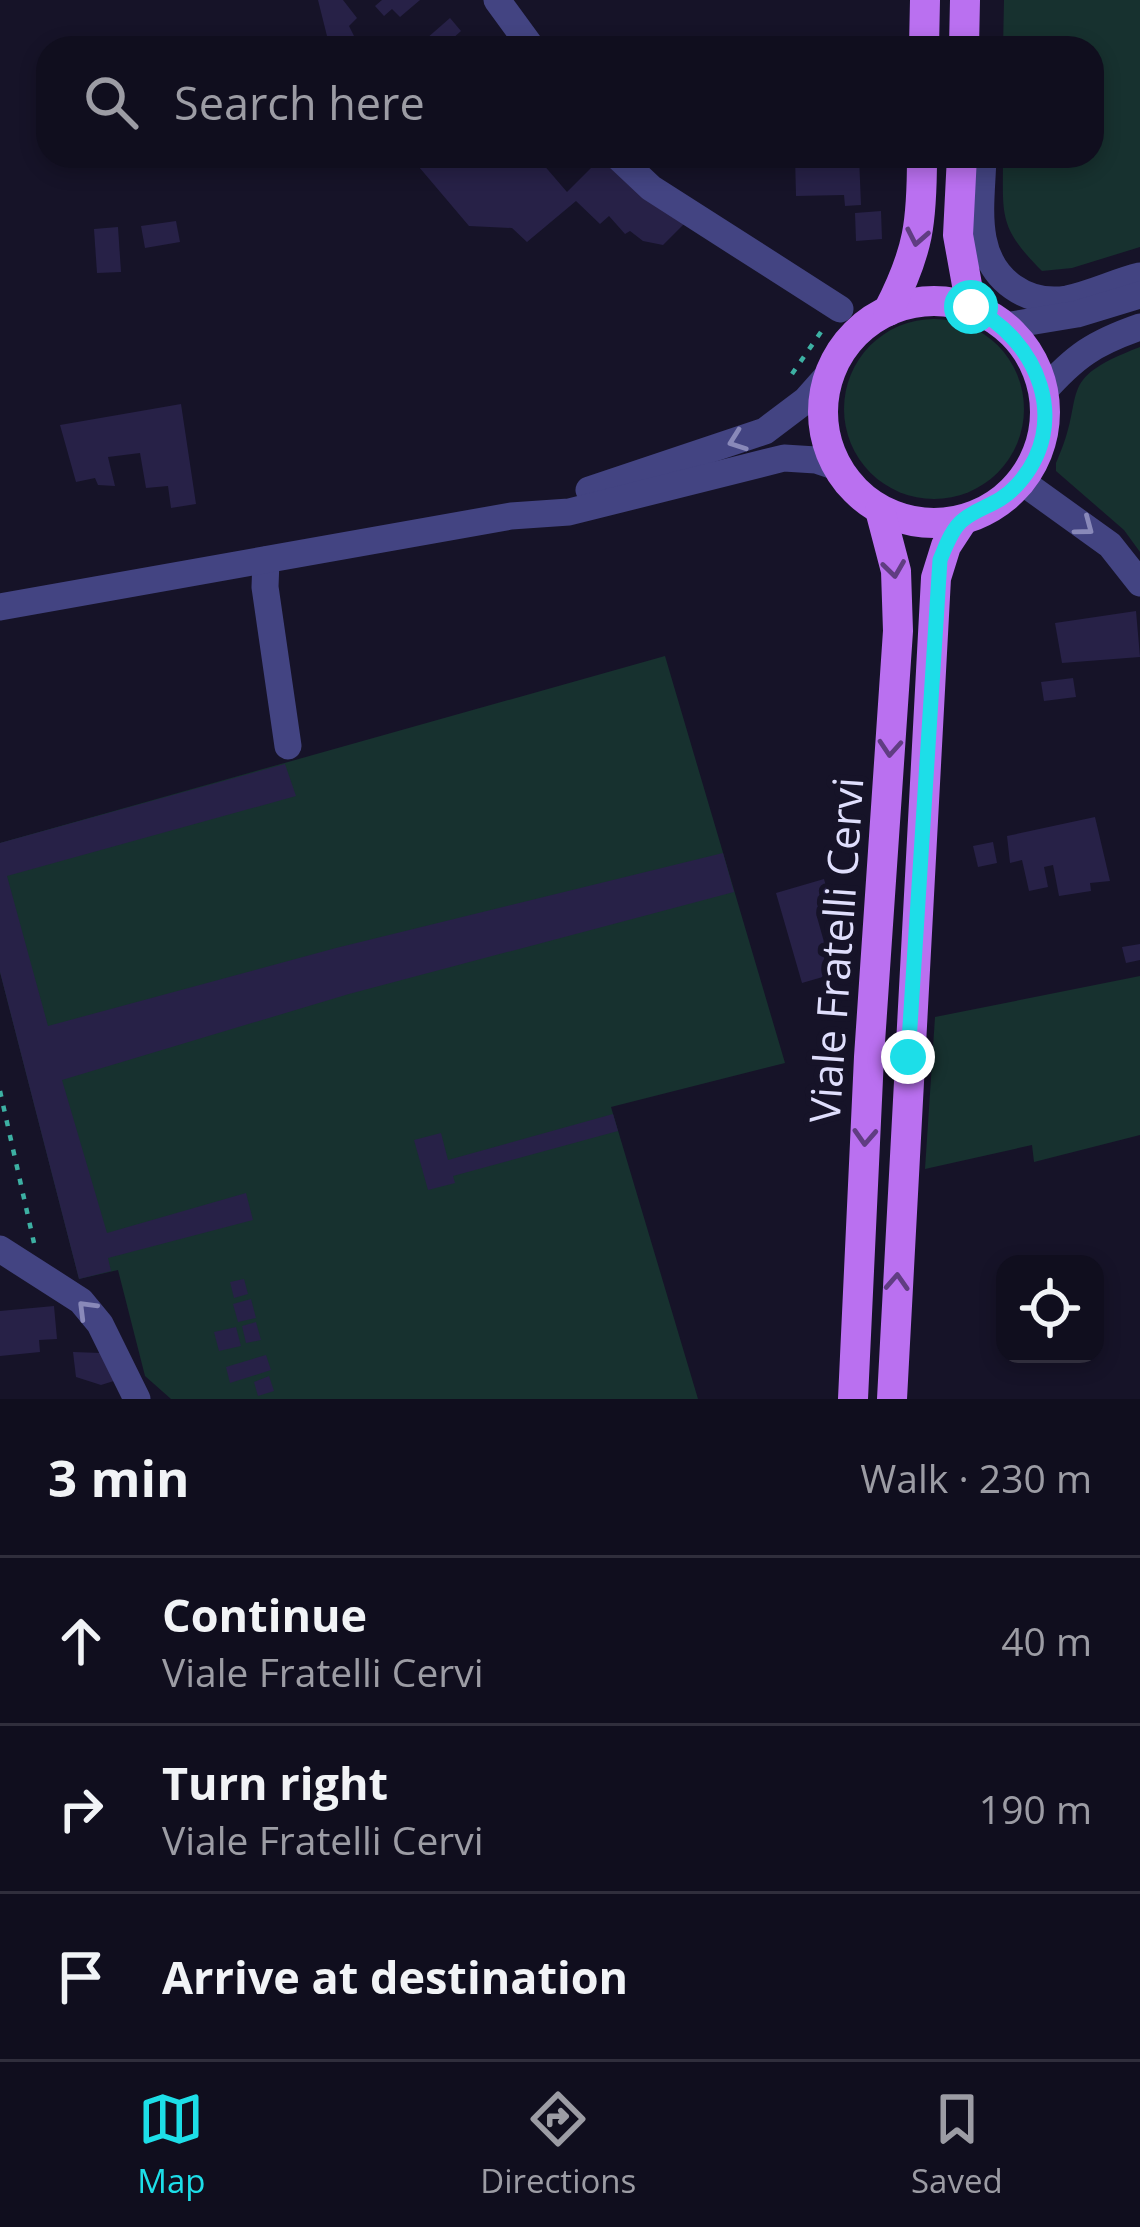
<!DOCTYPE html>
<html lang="en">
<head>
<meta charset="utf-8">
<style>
	body { margin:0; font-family:"Open Sans",sans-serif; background:#1e1c2b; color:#f1f3f6 }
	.controls { position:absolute; right:36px; bottom:36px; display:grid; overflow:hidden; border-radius:24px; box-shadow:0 6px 18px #0003 }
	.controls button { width:108px; height:108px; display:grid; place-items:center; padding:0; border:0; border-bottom:3px solid #302e3c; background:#100e1e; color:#f1f3f6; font:60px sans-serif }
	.stop { position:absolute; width:36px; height:36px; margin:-27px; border:9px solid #1ddee8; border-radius:50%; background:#fff }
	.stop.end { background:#1ddee8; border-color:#fff; box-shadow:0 3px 12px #0008 }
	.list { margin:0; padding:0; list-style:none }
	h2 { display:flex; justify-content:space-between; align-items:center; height:156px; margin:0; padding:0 48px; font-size:51px }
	h2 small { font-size:39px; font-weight:400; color:#9c9ca4 }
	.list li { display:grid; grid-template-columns:78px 1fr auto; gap:36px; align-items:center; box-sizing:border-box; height:168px; padding:0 48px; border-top:3px solid #302e3c }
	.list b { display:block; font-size:45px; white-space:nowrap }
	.list p { margin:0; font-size:39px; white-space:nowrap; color:#9c9ca4 }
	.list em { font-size:39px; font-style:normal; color:#9c9ca4 }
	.icon { flex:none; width:66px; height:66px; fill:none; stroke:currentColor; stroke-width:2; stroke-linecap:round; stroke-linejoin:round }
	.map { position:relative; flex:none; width:1140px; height:1399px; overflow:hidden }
	.search { position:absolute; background:#100e1e; box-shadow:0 6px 18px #0003; left:36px; right:36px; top:36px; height:132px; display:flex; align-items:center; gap:30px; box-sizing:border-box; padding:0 42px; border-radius:36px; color:#9c9ca4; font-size:45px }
	.sheet { height:660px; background:#100e1e }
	nav { display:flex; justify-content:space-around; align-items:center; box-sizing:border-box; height:168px; border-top:3px solid #302e3c; background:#100e1e; font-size:33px; color:#9c9ca4 }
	nav a { display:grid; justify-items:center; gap:6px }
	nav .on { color:#1ddee8 }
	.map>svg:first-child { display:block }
</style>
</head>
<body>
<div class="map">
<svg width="1140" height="1399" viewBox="0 0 1140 1399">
	<rect width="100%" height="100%" fill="#161328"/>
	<!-- green -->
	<g fill="#17312f">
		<path d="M 1004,0 L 1140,0 L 1140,247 L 1072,268 L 1042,271 C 998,227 1003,216 1003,156 L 1092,156 L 1092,48 L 1003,48 Z"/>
		<circle cx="934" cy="409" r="90"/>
		<path d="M 1140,347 L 1140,552 L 1124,530 L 1056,471 L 1056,463 C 1089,392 1051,381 1140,347 Z"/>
		<polygon points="665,656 785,1063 611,1107 698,1399 171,1399 145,1376 118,1270 79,1279 0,972 0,843"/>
		<polygon points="1140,976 1140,1135 1034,1162 1032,1145 925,1169 935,1017"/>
	</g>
	<!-- building -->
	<g fill="#272147">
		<polygon points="318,0 343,0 357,18 349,26 360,48 330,48"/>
		<polygon points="382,0 420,0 400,17 392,9 384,16 375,6"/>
		<polygon points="450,18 461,31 442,48 434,48 426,39"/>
		<polygon points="431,156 536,156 567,192 602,157 622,178 685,223 663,245 643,241 630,231 625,234 609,216 600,224 576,201 527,242 512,228 469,226 419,167"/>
		<polygon points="795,156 859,156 861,205 845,206 844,195 796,196"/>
		<polygon points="881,211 882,239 856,241 855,213"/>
		<polygon points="176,221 180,242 145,248 141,226"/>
		<polygon points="118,227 121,272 97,273 94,229"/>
		<polygon points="181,404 196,504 171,508 168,486 146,488 140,453 108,457 115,486 98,485 95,478 76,482 60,425"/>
		<polygon points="1136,611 1140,657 1062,663 1055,623"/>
		<polygon points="1073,678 1076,697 1044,701 1041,682"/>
		<polygon points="285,764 296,796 7,876 48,1026 336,948 723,853 734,892 349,994 62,1080 107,1233 246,1193 253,1220 108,1258 111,1271 79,1279 0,972 0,843"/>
		<polygon points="1095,817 1110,881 1090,883 1091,891 1059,896 1053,865 1044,867 1048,887 1029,891 1022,860 1010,863 1007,836"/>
		<polygon points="993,842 997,863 978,867 973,846"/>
		<polygon points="824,879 833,912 817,917 833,974 802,983 776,893"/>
		<polygon points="1140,944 1140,960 1126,963 1122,947"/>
		<polygon points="613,1114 618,1131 453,1176 455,1183 428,1190 414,1140 441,1133 448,1160"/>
		<polygon points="244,1279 248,1294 234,1298 230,1282"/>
		<polygon points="251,1299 256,1318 238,1322 233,1304"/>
		<polygon points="54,1306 57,1339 39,1340 40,1352 0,1356 0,1311"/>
		<polygon points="256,1322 261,1340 246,1343 242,1326"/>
		<polygon points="236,1327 241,1346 219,1351 214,1332"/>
		<polygon points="73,1352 101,1353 117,1380 101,1385 76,1377"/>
		<polygon points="266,1355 271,1370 230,1383 226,1367"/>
		<polygon points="269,1376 274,1391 258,1396 254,1382"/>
	</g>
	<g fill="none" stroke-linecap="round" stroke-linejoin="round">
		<!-- path -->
		<g stroke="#3db0a3" stroke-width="4.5" stroke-dasharray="6 9" stroke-linecap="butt">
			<polyline points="792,374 823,329"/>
			<polyline points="0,1091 34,1243"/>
		</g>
		<!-- minor -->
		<g stroke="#434482" stroke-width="27">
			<polyline points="497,0 532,48"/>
			<polyline points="617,156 651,188 840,309"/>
			<path d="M 983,156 C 982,202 970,257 1013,287 C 1030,299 1048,302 1067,299 C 1092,294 1115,282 1140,276"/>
			<polyline points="1005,326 1077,314 1140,295"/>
			<path d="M 1043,392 C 1075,356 1094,343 1140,327"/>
			<polyline points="1021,481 1110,545 1140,583"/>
			<polyline points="589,490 765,431 806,400 830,373"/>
			<polyline points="266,560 265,587 288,746"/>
			<polyline points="0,607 511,516 569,512 784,458 816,460 837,467"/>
			<polyline points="0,1249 81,1301 100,1324 137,1399"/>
		</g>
		<!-- major -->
		<g stroke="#ba70f0" stroke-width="30">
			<polyline points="924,48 925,0"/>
			<polyline points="964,48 965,0"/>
			<polyline points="962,156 958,235 971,307"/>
			<circle cx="934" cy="412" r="111"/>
			<path d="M 888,311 C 919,251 922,222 922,156"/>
			<polyline points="853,1399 869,1057 898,631 896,571 880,510"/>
			<polyline points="892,1399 936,578 946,546 963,520"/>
		</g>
	</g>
	<!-- one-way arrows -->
	<defs><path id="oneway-chevron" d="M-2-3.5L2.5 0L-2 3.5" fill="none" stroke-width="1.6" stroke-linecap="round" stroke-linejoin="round" transform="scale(3)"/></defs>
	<g stroke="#603d82">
		<use href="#oneway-chevron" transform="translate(917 237) rotate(101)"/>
		<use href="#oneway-chevron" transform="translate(894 569) rotate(82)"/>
		<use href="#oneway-chevron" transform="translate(890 748) rotate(94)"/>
		<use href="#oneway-chevron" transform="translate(865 1137) rotate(93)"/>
		<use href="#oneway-chevron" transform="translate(897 1282) rotate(-87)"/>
	</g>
	<g stroke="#8989b9">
		<use href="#oneway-chevron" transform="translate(737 441) rotate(160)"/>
		<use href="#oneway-chevron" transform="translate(1085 527) rotate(37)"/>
		<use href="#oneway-chevron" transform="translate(86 1309) rotate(-135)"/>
	</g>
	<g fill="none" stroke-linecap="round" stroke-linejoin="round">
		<!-- route -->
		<path stroke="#1ddee8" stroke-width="15" d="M 908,1057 L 940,560 C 945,548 952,528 963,520 C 980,506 998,506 1017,485 C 1073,424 1038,339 971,307"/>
	</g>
	<g text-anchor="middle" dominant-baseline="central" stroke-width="12" stroke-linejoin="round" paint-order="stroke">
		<!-- street labels -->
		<g font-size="42" fill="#dfdefc" stroke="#161328">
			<text transform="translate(835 950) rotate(-86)">Viale Fratelli Cervi</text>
		</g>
	</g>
</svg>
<div class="controls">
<button><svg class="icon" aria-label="locate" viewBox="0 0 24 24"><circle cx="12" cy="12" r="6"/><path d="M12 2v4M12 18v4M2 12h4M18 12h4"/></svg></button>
</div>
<div class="stop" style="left:971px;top:307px"></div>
<div class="stop end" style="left:908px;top:1057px"></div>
<div class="search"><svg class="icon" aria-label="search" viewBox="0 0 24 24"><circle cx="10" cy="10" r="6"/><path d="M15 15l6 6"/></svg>Search here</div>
</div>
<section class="sheet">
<h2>3 min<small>Walk · 230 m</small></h2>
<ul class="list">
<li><svg class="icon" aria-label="ahead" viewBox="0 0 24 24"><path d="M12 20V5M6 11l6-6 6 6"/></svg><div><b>Continue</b><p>Viale Fratelli Cervi</p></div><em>40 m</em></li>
<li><svg class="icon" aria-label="right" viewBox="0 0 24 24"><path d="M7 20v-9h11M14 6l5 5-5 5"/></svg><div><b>Turn right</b><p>Viale Fratelli Cervi</p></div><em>190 m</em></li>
<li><svg class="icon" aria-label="arrive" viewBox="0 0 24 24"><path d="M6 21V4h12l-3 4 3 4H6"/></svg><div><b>Arrive at destination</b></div></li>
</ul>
</section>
<nav>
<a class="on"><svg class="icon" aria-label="map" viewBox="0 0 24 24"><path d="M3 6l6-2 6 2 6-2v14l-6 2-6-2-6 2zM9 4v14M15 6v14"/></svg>Map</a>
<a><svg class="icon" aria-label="directions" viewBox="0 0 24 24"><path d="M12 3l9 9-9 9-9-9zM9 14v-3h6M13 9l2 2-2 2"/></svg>Directions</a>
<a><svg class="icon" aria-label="saved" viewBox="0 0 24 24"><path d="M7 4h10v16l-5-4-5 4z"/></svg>Saved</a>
</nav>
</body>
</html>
